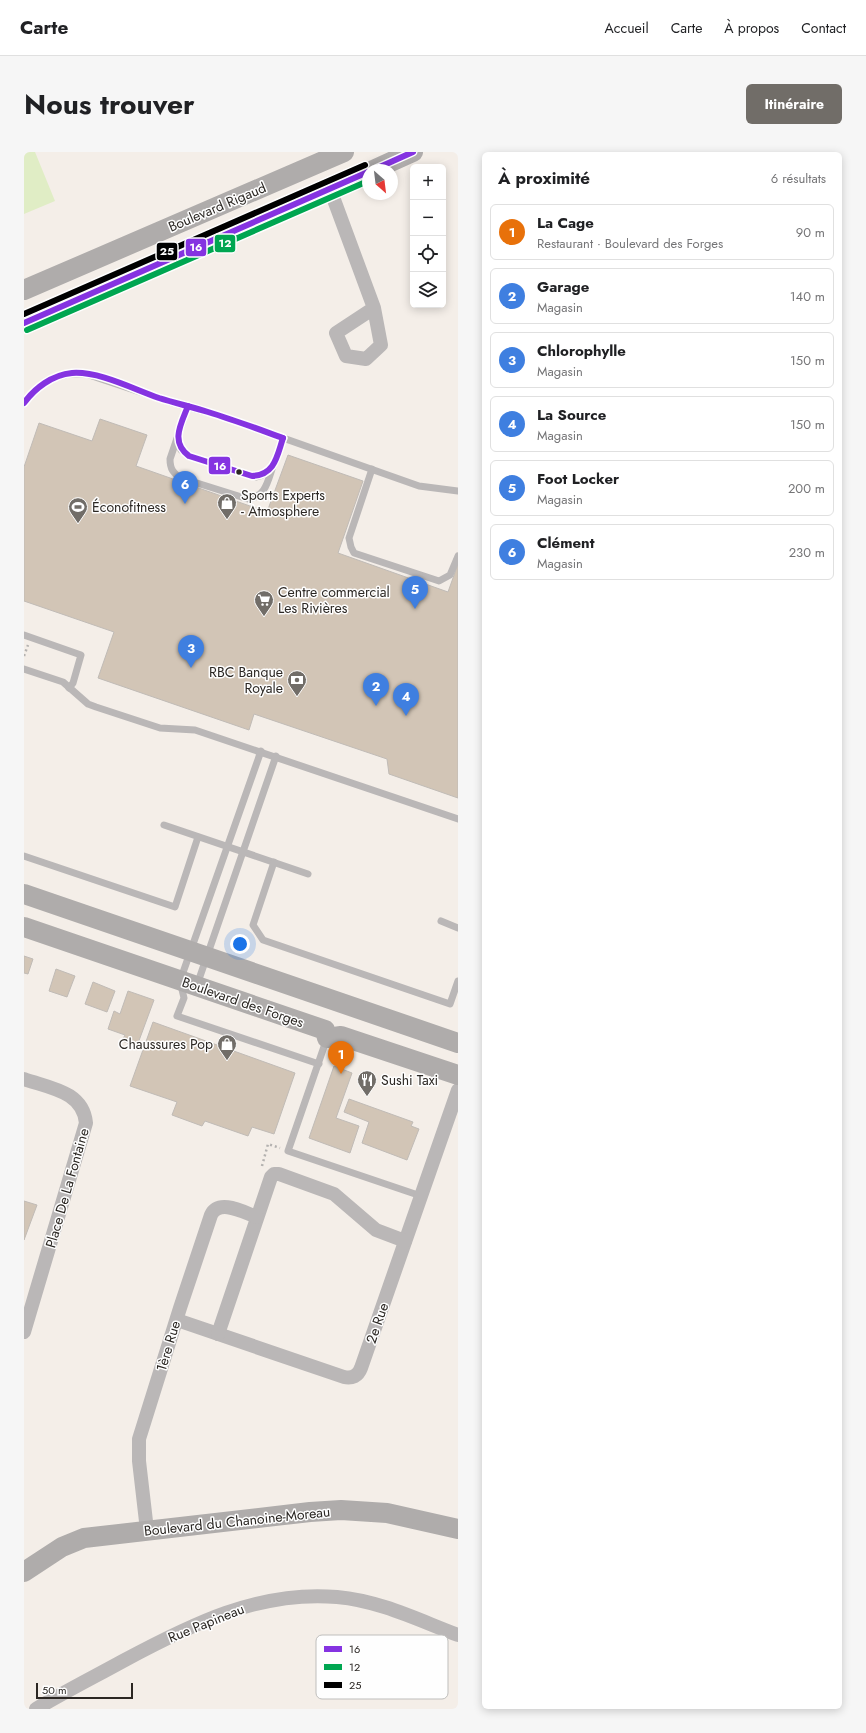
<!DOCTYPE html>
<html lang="fr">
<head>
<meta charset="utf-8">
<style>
	body { margin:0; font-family:Jost,sans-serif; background:#f6f6f6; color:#202124 }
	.controls { position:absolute; right:12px; top:12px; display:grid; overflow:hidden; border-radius:6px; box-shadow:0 2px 10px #0003 }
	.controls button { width:36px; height:36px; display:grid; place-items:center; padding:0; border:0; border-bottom:1px solid #e0e0e0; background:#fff; color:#202124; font:20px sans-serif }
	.compass { position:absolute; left:338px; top:12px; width:36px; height:36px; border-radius:50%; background:#fff; box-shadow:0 2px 10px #0003; rotate:152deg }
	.scale { position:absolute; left:12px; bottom:10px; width:97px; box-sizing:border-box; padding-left:4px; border:2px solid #2b2723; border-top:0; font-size:11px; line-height:14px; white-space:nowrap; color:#2b2723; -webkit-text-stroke:3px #fefefe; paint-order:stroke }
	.you { position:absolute; left:216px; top:792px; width:14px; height:14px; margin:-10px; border:3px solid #fff; border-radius:50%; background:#1a73e8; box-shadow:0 0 0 6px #1a73e833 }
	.badge { display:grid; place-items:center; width:26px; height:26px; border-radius:50%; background:#716d68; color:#fff; font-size:13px; font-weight:700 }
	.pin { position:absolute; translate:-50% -33px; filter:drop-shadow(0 1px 2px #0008) }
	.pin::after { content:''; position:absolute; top:21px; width:14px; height:12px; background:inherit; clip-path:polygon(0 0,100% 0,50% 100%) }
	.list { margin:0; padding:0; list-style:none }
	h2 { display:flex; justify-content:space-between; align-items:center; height:52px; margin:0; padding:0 16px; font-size:17px }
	h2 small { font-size:13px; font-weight:400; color:#757577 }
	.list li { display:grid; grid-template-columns:26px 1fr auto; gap:12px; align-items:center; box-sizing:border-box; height:56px; margin:0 8px 8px; padding:0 8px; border:1px solid #e0e0e0; border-radius:6px }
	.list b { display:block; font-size:15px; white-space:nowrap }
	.list p { margin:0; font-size:13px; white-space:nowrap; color:#757577 }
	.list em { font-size:13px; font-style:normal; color:#757577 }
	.icon { flex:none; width:22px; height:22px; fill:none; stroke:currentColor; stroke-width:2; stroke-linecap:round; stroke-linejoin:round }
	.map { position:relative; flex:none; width:434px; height:1557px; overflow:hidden; border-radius:6px }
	header { display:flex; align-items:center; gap:24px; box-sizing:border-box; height:56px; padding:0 20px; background:#fff; border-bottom:1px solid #e0e0e0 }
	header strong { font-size:19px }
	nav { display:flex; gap:22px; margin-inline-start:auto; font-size:14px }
	.intro { display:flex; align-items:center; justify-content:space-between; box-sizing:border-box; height:96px; padding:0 24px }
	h1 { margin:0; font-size:28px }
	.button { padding:10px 18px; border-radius:6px; background:#716d68; color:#fff; font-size:14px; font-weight:700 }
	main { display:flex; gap:24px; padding:0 24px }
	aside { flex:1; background:#fff; border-radius:6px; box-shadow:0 2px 10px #0003 }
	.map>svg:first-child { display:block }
</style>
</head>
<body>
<header>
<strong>Carte</strong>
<nav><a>Accueil</a><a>Carte</a><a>À propos</a><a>Contact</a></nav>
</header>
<div class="intro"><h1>Nous trouver</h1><a class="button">Itinéraire</a></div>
<main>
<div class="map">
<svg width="434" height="1557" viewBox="0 0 434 1557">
	<rect width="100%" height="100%" fill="#f4eee8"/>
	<!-- park -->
	<polygon fill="#e0edc5" points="0,0 11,0 31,49 0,62"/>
	<!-- building -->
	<g fill="#d2c5b6" stroke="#c0bbb6">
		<polygon points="76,267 123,283 112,314 243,360 264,303 339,329 314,401 424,440 434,412 434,646 365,622 363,607 230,562 225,578 74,526 90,480 0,449 0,315 15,271 68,289"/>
		<polygon points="0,804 9,807 4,822 0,821"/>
		<polygon points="32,817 51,824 43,845 25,839"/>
		<polygon points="69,830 91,839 83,860 61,852"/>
		<polygon points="104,839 130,848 113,894 98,889 101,883 84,877 90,859 96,862"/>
		<polygon points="129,870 271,921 250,982 228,975 224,984 181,969 178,974 148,963 153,950 106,934"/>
		<polygon points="310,914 328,921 312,966 335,974 326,1001 285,986"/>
		<polygon points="325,947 389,970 387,974 395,977 383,1008 338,991 345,970 320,960"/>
		<polygon points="0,1049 13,1053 0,1088"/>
	</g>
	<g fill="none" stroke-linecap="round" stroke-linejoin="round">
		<!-- path -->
		<g stroke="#b3b1af" stroke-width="2.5" stroke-dasharray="2 3" stroke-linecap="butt">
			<polyline points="0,504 4,493"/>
			<polyline points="238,1014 244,992 256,996"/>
		</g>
		<!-- lane -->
		<g stroke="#bab7b7" stroke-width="7">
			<polyline points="0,251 11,239 27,227 45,222 62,222 146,250 194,263 395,334 434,339"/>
			<path d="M 164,254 L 146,307 C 146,317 149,321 157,326 L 224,347 C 242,345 244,328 249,314"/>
			<path d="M 154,287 L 157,298 L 165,304 L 232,325 C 251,322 254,301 259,286"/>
			<polyline points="348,317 325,386 327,395 330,401 415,429 426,423 434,404"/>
			<polyline points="0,483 57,503 49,531 45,536"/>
			<polyline points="0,517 39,530 64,552 72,555 136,576 171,578 434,667"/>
			<polyline points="237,599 156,829 160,846 153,864 295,912"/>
			<polyline points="140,673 284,722"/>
			<polyline points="0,704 151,755 174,685"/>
			<polyline points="250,710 229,773 239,788 426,852 434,829"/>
			<polyline points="417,769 434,776"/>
			<polyline points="173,833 252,604"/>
			<polyline points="303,886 264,999 397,1044"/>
		</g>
		<!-- street -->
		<g stroke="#bab7b7" stroke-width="14">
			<polyline points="306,37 350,156 357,193 342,207 322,204 312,181 350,156"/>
			<path d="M 0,927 C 25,936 59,939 62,971 L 0,1180"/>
			<path d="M 153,1168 L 320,1225 C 328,1227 334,1224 337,1216 L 434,938"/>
			<polyline points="194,1182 247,1025 250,1022 255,1022 310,1042 352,1078 381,1089"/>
			<path d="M 123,1378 L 115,1309 L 115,1287 L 156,1156 L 187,1063 C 195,1046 221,1061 233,1065"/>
			<path d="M 12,1557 C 40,1540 70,1525 99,1509 C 166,1473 235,1438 313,1445 C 357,1449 394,1468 434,1483"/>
		</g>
		<!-- secondary -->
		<g stroke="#afacab" stroke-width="20">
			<polyline points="349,18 389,0"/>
			<polyline points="0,138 320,0"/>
			<polyline points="0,171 344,20"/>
			<polyline points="0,742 434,891"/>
			<polyline points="0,775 301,878 303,886 317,884 434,923"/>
			<polyline points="0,1420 38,1395 60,1386 286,1360 317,1358 363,1361 434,1377"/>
		</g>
		<defs>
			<g id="bus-1">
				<polyline points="349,18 389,0"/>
				<polyline points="0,171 344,20"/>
				<path d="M 0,251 C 11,236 28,223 48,221 C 75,219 109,237 135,246 C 151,251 168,255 184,260 C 210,268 234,277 259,286"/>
				<path d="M 164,254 C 157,272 146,290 165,304 L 228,324 C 251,323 253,304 259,286"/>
			</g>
			<polyline id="bus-2" points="3,178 344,29"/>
			<polyline id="bus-3" points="0,162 341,13"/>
		</defs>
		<!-- bus-1 casing -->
		<use href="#bus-1" stroke="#fefefe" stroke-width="9"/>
		<!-- bus-2 casing -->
		<use href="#bus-2" stroke="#fefefe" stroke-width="9"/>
		<!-- bus-3 casing -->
		<use href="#bus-3" stroke="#fefefe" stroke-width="9"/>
		<!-- bus-1 -->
		<use href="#bus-1" stroke="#8533e1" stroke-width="6"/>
		<!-- bus-2 -->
		<use href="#bus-2" stroke="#00a651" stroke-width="6"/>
		<!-- bus-3 -->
		<use href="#bus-3" stroke="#000" stroke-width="6"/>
	</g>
	<!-- icons -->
	<defs>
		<symbol id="shop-pin" viewBox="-11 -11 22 30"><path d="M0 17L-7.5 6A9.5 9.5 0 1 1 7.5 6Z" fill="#716d68" stroke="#fefefe"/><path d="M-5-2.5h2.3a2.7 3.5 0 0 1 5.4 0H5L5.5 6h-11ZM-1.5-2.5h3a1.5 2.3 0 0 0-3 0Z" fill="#fff"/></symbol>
		<symbol id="stadium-pin" viewBox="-11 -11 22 30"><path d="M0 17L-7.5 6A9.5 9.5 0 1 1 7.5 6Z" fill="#716d68" stroke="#fefefe"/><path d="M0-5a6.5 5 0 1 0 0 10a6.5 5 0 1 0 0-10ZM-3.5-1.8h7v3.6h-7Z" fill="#fff"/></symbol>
		<symbol id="supermarket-pin" viewBox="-11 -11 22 30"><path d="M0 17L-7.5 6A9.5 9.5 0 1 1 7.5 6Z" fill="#716d68" stroke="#fefefe"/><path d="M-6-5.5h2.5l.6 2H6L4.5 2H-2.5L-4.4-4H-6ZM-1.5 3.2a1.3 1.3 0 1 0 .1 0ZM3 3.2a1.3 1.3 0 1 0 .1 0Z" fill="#fff"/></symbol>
		<symbol id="bank-pin" viewBox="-11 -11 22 30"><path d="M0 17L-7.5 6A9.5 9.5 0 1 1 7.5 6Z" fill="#716d68" stroke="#fefefe"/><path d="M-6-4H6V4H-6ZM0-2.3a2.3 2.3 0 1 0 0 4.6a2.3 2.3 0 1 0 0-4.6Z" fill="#fff"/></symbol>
		<symbol id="restaurant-pin" viewBox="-11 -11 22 30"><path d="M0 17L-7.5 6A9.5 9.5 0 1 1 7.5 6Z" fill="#716d68" stroke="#fefefe"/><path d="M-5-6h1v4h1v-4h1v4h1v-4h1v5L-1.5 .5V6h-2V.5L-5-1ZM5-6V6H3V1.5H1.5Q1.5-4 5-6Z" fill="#fff"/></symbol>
	</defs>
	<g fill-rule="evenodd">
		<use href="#shop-pin" x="192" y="340" width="22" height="30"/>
		<use href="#stadium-pin" x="43" y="344" width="22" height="30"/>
		<use href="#supermarket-pin" x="229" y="437" width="22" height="30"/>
		<use href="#bank-pin" x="262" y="517" width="22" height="30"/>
		<use href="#shop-pin" x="192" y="881" width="22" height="30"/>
		<use href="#restaurant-pin" x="332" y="917" width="22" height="30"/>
	</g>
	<!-- markers -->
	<circle fill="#2b2723" stroke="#fefefe" stroke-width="1.5" cx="215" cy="320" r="3.5"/>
	<g text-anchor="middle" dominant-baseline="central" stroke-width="3" stroke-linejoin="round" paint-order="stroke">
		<!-- street labels -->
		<g font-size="14" fill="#2b2723" stroke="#fefefe">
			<text transform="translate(193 55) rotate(-23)">Boulevard Rigaud</text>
			<text transform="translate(219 850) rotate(19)">Boulevard des Forges</text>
			<text transform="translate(43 1036) rotate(-74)">Place De La Fontaine</text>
			<text transform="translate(353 1171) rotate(-71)">2e Rue</text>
			<text transform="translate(144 1194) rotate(-73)">1ère Rue</text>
			<text transform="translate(213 1369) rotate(-6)">Boulevard du Chanoine-Moreau</text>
			<text transform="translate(182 1471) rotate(-22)">Rue Papineau</text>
		</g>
		<!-- poi labels -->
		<g font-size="14" fill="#2b2723" stroke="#fefefe" text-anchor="start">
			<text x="217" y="343">Sports Experts<tspan x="217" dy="16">- Atmosphere</tspan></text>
			<text x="68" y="355">Éconofitness</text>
			<text x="254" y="440">Centre commercial<tspan x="254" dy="16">Les Rivières</tspan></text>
			<text x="259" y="520" text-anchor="end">RBC Banque<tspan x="259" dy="16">Royale</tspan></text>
			<text x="189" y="892" text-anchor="end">Chaussures Pop</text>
			<text x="357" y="928">Sushi Taxi</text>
		</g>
	</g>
	<!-- legend -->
	<rect x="292" y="1483" width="132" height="64" rx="6" fill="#fefefe" stroke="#bfbebc" stroke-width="1"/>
	<rect x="300" y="1494" width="18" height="6" fill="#8533e1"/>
	<rect x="300" y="1512" width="18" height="6" fill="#00a651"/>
	<rect x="300" y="1530" width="18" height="6" fill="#000"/>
	<g font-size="11" fill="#2b2723">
		<text x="325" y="1501">16</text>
		<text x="325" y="1519">12</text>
		<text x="325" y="1537">25</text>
	</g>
	<g stroke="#fefefe" stroke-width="1.5">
		<rect x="190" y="82" width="22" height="19" rx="4" fill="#00a651"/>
		<rect x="161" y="86" width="22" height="19" rx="4" fill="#8533e1"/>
		<rect x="132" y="90" width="22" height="19" rx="4" fill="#000"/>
		<rect x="184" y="304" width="23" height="19" rx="4" fill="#8533e1"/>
	</g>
	<g font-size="11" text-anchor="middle" font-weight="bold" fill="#fff">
		<text x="201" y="95">12</text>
		<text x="172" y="99">16</text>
		<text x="143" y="103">25</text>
		<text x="196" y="318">16</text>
	</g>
</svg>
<div class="controls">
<button>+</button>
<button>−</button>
<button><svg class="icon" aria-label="locate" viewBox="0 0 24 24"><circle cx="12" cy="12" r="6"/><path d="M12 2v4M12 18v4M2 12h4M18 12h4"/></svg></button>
<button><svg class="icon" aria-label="layers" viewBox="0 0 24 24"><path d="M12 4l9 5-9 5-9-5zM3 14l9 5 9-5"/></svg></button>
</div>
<svg class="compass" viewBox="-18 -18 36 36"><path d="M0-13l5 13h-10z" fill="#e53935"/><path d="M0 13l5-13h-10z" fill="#757577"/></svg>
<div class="scale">50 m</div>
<div class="you"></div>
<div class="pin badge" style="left:317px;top:922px;background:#e8710a">1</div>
<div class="pin badge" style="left:352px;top:554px;background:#3f7fe0">2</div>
<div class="pin badge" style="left:167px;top:516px;background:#3f7fe0">3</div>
<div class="pin badge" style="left:382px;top:564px;background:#3f7fe0">4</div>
<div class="pin badge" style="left:391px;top:457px;background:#3f7fe0">5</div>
<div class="pin badge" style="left:161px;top:352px;background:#3f7fe0">6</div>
</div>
<aside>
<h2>À proximité<small>6 résultats</small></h2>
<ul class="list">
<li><span class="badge" style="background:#e8710a">1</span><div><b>La Cage</b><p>Restaurant · Boulevard des Forges</p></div><em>90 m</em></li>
<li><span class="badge" style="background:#3f7fe0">2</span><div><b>Garage</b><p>Magasin</p></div><em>140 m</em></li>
<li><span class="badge" style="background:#3f7fe0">3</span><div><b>Chlorophylle</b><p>Magasin</p></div><em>150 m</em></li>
<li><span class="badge" style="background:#3f7fe0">4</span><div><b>La Source</b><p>Magasin</p></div><em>150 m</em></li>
<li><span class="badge" style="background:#3f7fe0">5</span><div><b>Foot Locker</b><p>Magasin</p></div><em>200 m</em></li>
<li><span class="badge" style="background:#3f7fe0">6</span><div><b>Clément</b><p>Magasin</p></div><em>230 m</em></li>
</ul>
</aside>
</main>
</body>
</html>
